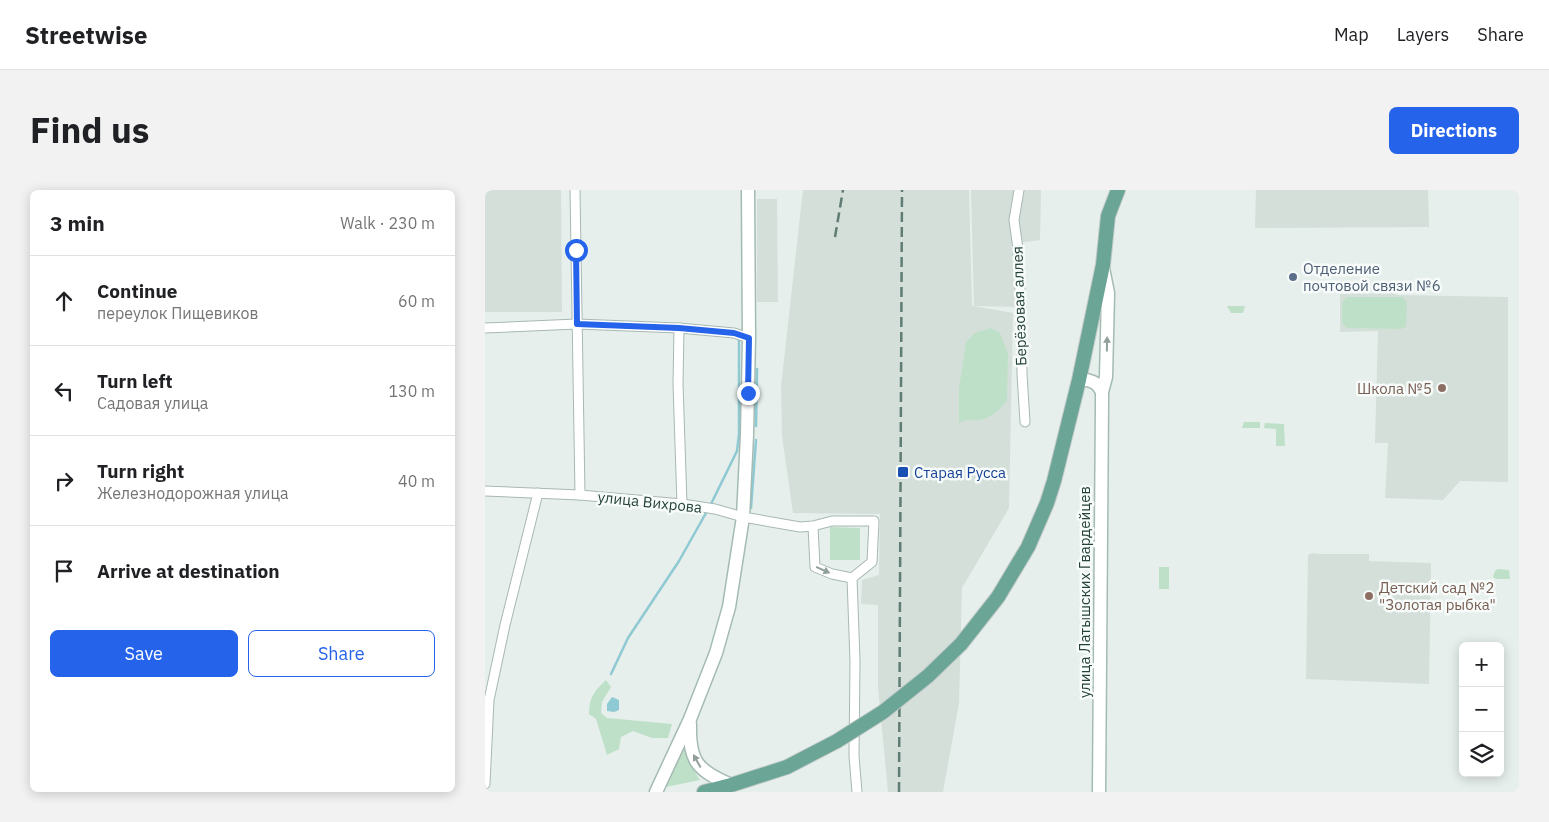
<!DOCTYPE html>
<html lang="en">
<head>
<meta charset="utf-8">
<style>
	body { margin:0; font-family:"IBM Plex Sans",sans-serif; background:#f2f2f2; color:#202124 }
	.controls { position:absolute; right:15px; bottom:15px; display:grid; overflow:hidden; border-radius:8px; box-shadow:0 2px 12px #0003 }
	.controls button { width:45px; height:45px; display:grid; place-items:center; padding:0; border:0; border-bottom:1px solid #e0e0e0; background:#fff; color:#202124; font:25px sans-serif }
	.stop { position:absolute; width:15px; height:15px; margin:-11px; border:4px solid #2563eb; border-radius:50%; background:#fff }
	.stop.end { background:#2563eb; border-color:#fff; box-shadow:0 1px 5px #0008 }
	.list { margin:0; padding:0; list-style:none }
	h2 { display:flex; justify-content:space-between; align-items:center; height:65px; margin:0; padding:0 20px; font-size:21px }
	h2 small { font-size:16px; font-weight:400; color:#757577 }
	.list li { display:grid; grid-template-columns:32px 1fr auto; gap:15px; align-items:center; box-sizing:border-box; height:90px; padding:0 20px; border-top:1px solid #e0e0e0 }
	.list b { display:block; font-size:19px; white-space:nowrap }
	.list p { margin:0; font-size:16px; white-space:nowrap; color:#757577 }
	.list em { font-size:16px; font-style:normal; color:#757577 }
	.actions { display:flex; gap:10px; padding:15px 20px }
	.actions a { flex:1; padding:11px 0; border:1px solid #2563eb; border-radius:8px; text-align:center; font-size:18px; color:#2563eb }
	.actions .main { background:#2563eb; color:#fff }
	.icon { flex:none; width:28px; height:28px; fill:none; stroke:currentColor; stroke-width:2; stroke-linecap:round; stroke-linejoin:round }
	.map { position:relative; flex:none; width:1034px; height:602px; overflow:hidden; border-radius:8px }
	header { display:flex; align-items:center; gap:30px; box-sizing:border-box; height:70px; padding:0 25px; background:#fff; border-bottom:1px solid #e0e0e0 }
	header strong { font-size:24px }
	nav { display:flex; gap:28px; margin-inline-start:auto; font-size:18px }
	.intro { display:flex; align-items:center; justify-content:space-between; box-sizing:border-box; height:120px; padding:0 30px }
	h1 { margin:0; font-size:35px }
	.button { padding:12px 22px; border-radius:8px; background:#2563eb; color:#fff; font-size:18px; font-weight:700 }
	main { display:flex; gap:30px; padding:0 30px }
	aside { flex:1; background:#fff; border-radius:8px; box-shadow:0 2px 12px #0003 }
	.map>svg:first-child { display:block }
</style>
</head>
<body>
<header>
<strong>Streetwise</strong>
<nav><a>Map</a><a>Layers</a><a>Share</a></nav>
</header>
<div class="intro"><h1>Find us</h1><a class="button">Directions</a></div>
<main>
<aside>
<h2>3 min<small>Walk · 230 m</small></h2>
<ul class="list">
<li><svg class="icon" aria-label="ahead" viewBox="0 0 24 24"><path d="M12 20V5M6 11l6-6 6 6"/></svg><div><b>Continue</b><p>переулок Пищевиков</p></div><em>60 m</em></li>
<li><svg class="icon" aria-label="left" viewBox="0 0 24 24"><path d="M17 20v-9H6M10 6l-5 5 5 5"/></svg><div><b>Turn left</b><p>Садовая улица</p></div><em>130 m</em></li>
<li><svg class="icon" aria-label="right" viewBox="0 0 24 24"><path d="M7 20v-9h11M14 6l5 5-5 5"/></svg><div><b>Turn right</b><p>Железнодорожная улица</p></div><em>40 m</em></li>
<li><svg class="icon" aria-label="arrive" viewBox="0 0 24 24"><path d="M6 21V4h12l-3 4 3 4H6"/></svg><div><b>Arrive at destination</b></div></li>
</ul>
<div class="actions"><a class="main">Save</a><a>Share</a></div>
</aside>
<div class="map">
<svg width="1034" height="602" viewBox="0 0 1034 602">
	<rect width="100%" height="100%" fill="#e6efeb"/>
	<!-- built -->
	<g fill="#d4dfda">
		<polygon points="0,0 76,0 77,122 0,122"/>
		<polygon points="318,0 484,0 487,116 489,116 486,0 556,0 555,50 528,54 530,117 489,116 528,123 524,318 477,398 474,513 458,602 403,602 393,497 393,415 376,414 377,390 394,385 395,324 308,323 297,246 296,196"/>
		<polygon points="771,0 943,0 944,37 770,38"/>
		<polygon points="272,9 292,9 293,112 272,112"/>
		<polygon points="908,103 912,105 1023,107 1023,292 975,291 958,310 900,308 903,253 890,253 893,141 855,142 855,104"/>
		<polygon points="827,363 834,364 884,364 884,371 946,373 944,494 821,489 823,365"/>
	</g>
	<!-- green -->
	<g fill="#bfe0c8">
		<polygon points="862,107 917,107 922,112 921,135 920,137 916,139 862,138 857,133 857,113"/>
		<polygon points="742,116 760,116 758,123 746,123"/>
		<path d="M 506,138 L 515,143 L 523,164 L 522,210 C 515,219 506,229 493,230 C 486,231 480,229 474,233 L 474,199 L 481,152 L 490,143 Z"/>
		<polygon points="759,232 775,232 775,238 757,238"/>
		<polygon points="780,233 799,234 800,256 791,256 791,239 779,238"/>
		<polygon points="345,337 375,338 375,370 345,370"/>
		<rect x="674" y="377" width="10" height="22"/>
		<polygon points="1013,379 1024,380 1025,389 1011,389 1008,387 1010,381"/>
		<path d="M 121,490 L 126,497 L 117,512 L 116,523 L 122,528 L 187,534 L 183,548 L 167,548 L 148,541 L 136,547 L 134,559 L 122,565 L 111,529 L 104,524 C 104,508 109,501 121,490 Z"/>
		<polygon points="199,557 203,570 215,590 181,597"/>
	</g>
	<!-- water -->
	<polygon fill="#8ec9d4" points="127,507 134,510 134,520 129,522 122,521 122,514"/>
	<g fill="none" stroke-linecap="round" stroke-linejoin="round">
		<!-- stream -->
		<g stroke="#8ec9d4" stroke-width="2.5">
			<polyline points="271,236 272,179"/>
			<polyline points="226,314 252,261 254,244 254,150"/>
			<polyline points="266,318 271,250"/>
			<polyline points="126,484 143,448 194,371 221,323"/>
		</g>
		<defs>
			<g id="street">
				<polyline points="90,0 95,305"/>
				<polyline points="534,0 529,30 533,59 536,119 537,184 540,232"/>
				<polyline points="0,138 92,134 194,138 249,143 264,148"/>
				<polyline points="194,138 193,194 197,314"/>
				<polyline points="0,301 95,305 197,314 230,319 258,327 315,337 328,336 347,331 389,331 387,372 367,388 347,384 330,377 328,336"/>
				<polyline points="367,388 370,471 369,566 372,602"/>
				<polyline points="0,594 4,510 20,435 53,303"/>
			</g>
			<g id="secondary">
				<path d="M 594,190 C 604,189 613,192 617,202"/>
				<path d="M 205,534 C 204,573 213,580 246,595"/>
				<polyline points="171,602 205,529 231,463 244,417 258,327 262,245 264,148 263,0"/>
				<polyline points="614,602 617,213 617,202 621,187 623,103 618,78"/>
			</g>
			<g id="primary">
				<polyline points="513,407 543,357 562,313 569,291 594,190 618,75 623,26 633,0"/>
				<polyline points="219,602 246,595 302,577"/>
			</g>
		</defs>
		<!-- street casing -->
		<use href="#street" stroke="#a8b8b2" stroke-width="11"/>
		<!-- secondary casing -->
		<use href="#secondary" stroke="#a4bbb3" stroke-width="15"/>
		<!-- primary casing -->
		<use href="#primary" stroke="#c2cac8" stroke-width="16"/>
		<!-- street -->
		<use href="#street" stroke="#fff" stroke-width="9"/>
		<!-- secondary -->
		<use href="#secondary" stroke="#fff" stroke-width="12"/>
		<!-- primary -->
		<use href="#primary" stroke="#6aa596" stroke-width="14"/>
		<!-- rail -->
		<g stroke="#5f7d75" stroke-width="2.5" stroke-dasharray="10 5" stroke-linecap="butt">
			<polyline points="350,47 358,0"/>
			<polyline points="414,602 417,0"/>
		</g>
		<defs>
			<polyline id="primary-bridge" points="302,577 352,551 398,522 443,486 476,454 513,407"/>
		</defs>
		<!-- primary-bridge casing -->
		<use href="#primary-bridge" stroke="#c2cac8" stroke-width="16" stroke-linecap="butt"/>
		<!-- primary-bridge -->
		<use href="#primary-bridge" stroke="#6aa596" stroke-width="14"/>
	</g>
	<!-- one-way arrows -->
	<defs><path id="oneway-solid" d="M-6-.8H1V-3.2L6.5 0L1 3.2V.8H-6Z" transform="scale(1.25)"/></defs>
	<g fill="#92a09c">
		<use href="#oneway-solid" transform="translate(622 154) rotate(-89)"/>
		<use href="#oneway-solid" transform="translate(338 380) rotate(24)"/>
		<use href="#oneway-solid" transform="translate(212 571) rotate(-119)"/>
	</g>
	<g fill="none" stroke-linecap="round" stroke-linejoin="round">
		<!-- route -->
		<polyline stroke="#2563eb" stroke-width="6" points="91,60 92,134 194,138 249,143 264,148 263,203"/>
	</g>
	<!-- markers -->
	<circle fill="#5c6f8a" stroke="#f7fbf9" stroke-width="2" cx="808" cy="87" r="5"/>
	<g fill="#8d6e63" stroke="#f7fbf9" stroke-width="2">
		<circle cx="957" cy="198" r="5"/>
		<circle cx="884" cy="406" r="5"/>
	</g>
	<rect fill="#1a4fb4" stroke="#f7fbf9" stroke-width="2" x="412" y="276" width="12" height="12" rx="2.5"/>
	<g text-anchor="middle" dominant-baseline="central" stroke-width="5" stroke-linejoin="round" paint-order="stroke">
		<!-- service labels -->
		<g font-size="15" fill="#4e5e75" stroke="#f7fbf9" text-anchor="start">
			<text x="818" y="78">Отделение<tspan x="818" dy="17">почтовой связи №6</tspan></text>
		</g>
		<!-- street labels -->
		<g font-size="15" fill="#24423a" stroke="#f7fbf9">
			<text transform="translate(534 116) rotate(-92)">Берёзовая аллея</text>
			<text transform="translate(165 312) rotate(6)">улица Вихрова</text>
			<text transform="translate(599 402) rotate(-90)">улица Латышских Гвардейцев</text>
		</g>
		<!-- education labels -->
		<g font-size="15" fill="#785e54" stroke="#f7fbf9" text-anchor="end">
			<text x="947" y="198">Школа №5</text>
			<text x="894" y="397" text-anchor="start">Детский сад №2<tspan x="894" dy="17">"Золотая рыбка"</tspan></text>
		</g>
		<!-- transit labels -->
		<g font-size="15" fill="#164399" stroke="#f7fbf9" text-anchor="start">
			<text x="429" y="282">Старая Русса</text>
		</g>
	</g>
</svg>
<div class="controls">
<button>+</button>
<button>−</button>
<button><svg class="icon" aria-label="layers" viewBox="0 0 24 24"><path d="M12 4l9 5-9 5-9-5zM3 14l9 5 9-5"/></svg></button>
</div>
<div class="stop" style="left:91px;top:60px"></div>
<div class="stop end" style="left:263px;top:203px"></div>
</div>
</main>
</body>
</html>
